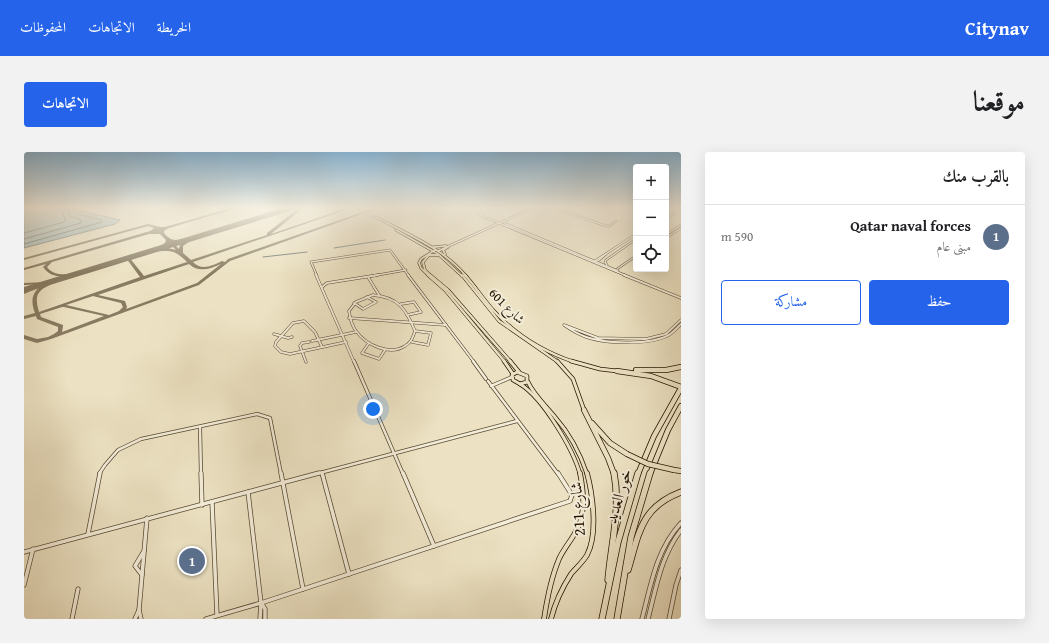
<!DOCTYPE html>
<html lang="ar">
<head>
<meta charset="utf-8">
<style>
	body { margin:0; font-family:"Gentium Book Plus",Amiri,serif; background:#f2f2f2; color:#202124; direction:rtl }
	.controls { position:absolute; right:12px; top:12px; display:grid; overflow:hidden; border-radius:4px; box-shadow:0 4px 16px #0002 }
	.controls button { width:36px; height:36px; display:grid; place-items:center; padding:0; border:0; border-bottom:1px solid #e0e0e0; background:#fff; color:#202124; font:20px sans-serif }
	.you { position:absolute; left:349px; top:257px; width:14px; height:14px; margin:-10px; border:3px solid #fff; border-radius:50%; background:#1a73e8; box-shadow:0 0 0 6px #1a73e833 }
	.badge { display:grid; place-items:center; width:26px; height:26px; border-radius:50%; background:#2563eb; color:#fff; font-size:13px; font-weight:700 }
	.pin { position:absolute; translate:-50% -50%; border:2px solid #fff; box-shadow:0 1px 4px #0006 }
	.list { margin:0; padding:0; list-style:none }
	h2 { display:flex; justify-content:space-between; align-items:center; height:52px; margin:0; padding:0 16px; font-size:17px }
	h2 small { font-size:13px; font-weight:400; color:#757577 }
	.list li { display:grid; grid-template-columns:26px 1fr auto; gap:12px; align-items:center; box-sizing:border-box; height:64px; padding:0 16px; border-top:1px solid #e0e0e0 }
	.list b { display:block; font-size:15px; white-space:nowrap }
	.list p { margin:0; font-size:13px; white-space:nowrap; color:#757577 }
	.list em { font-size:13px; font-style:normal; color:#757577 }
	.actions { display:flex; gap:8px; padding:12px 16px }
	.actions a { flex:1; padding:9px 0; border:1px solid #2563eb; border-radius:4px; text-align:center; font-size:14px; color:#2563eb }
	.actions .main { background:#2563eb; color:#fff }
	.icon { flex:none; width:22px; height:22px; fill:none; stroke:currentColor; stroke-width:2; stroke-linecap:round; stroke-linejoin:round }
	.map { position:relative; flex:none; width:657px; height:467px; overflow:hidden; direction:ltr; border-radius:4px }
	header { display:flex; align-items:center; gap:24px; box-sizing:border-box; height:56px; padding:0 20px; background:#2563eb; color:#fff }
	header strong { font-size:19px }
	nav { display:flex; gap:22px; margin-inline-start:auto; font-size:14px }
	.intro { display:flex; align-items:center; justify-content:space-between; box-sizing:border-box; height:96px; padding:0 24px }
	h1 { margin:0; font-size:28px }
	.button { padding:10px 18px; border-radius:4px; background:#2563eb; color:#fff; font-size:14px; font-weight:700 }
	main { display:flex; gap:24px; padding:0 24px }
	aside { flex:1; background:#fff; border-radius:4px; box-shadow:0 4px 16px #0002 }
	.map>svg:first-child { display:block }
</style>
</head>
<body>
<header>
<strong>Citynav</strong>
<nav><a>الخريطة</a><a>الاتجاهات</a><a>المحفوظات</a></nav>
</header>
<div class="intro"><h1>موقعنا</h1><a class="button">الاتجاهات</a></div>
<main>
<aside>
<h2>بالقرب منك<small></small></h2>
<ul class="list">
<li><span class="badge" style="background:#5c6f8a">1</span><div><b>Qatar naval forces</b><p>مبنى عام</p></div><em>590 m</em></li>
</ul>
<div class="actions"><a class="main">حفظ</a><a>مشاركة</a></div>
</aside>
<div class="map">
<svg width="657" height="467" viewBox="0 0 657 467">
	<rect width="100%" height="100%" fill="#ece2c3"/>
	<filter id="stains"><feTurbulence type="fractalNoise" baseFrequency=".005" numOctaves="4"/><feColorMatrix values="0 0 0 0 .2 0 0 0 0 .09 0 0 0 0 .02 0 0 0 .5 -.17"/></filter>
	<radialGradient id="worn" r=".72"><stop offset=".6" stop-color="#630" stop-opacity="0"/><stop offset="1" stop-color="#630" stop-opacity=".3"/></radialGradient>
	<!-- water -->
	<polygon fill="#9dbbbe" stroke="#6d7872" points="0,56 45,56 96,68 91,72 0,96"/>
	<g fill="none" stroke-linecap="round" stroke-linejoin="round">
		<!-- shore -->
		<g stroke="#61685f" stroke-width="1">
			<polyline points="0,81 40,70 41,68 37,56"/>
			<polyline points="0,87 57,71 57,68 46,64 43,56"/>
			<polyline points="0,92 78,70 77,68 51,61 48,56"/>
		</g>
		<!-- stream -->
		<g stroke="#6d7872" stroke-width="1">
			<polyline points="310,96 361,88"/>
			<polyline points="239,105 283,100"/>
		</g>
		<!-- taxiway -->
		<g fill="#887b62" fill-rule="evenodd">
			<path d="M 207,56 L 213,56 L 145,76 L 140,79 L 140,81 C 148,90 150,88 161,87 L 163,88 L 167,85 L 169,85 L 169,87 L 159,94 L 159,101 L 167,108 L 243,83 L 243,81 L 275,56 L 279,56 L 247,82 L 323,56 L 328,56 L 169,110 C 177,119 188,114 198,109 L 201,110 L 204,107 L 350,56 L 355,56 L 206,109 L 175,133 L 27,187 L 13,191 L 0,187 L 0,183 L 13,187 L 24,185 L 30,182 L 34,179 L 34,175 L 13,167 L 12,164 L 0,167 L 0,164 L 11,161 C 7,151 7,142 16,135 L 0,142 L 0,139 L 14,133 L 16,133 L 17,134 L 20,132 L 0,133 L 0,131 L 24,130 L 32,127 L 34,128 C 19,138 8,137 15,160 L 116,125 L 102,106 L 103,105 L 105,105 L 120,124 L 163,110 C 148,95 146,100 128,99 L 128,97 L 134,97 L 134,95 L 141,91 L 142,88 L 136,82 L 125,82 L 28,110 L 23,115 C 31,126 47,122 58,119 L 59,119 L 59,121 C 45,124 29,129 19,115 L 22,112 L 0,118 L 0,116 L 126,79 L 129,77 L 130,76 L 124,74 L 0,108 L 0,106 L 124,72 L 136,75 L 141,75 ZM 162,89 L 156,93 L 155,97 L 148,90 ZM 145,91 L 152,98 L 144,96 L 137,96 L 144,93 ZM 165,112 C 175,121 186,117 197,112 L 173,131 L 102,157 L 103,155 L 101,149 L 74,143 ZM 69,144 L 97,151 L 99,155 L 95,159 L 85,163 L 42,153 ZM 38,155 L 40,155 L 80,164 L 38,180 L 39,174 L 39,173 L 17,165 L 16,162 Z"/>
			<polygon points="552,56 560,56 558,57"/>
		</g>
		<!-- runway -->
		<polygon fill="#887b62" fill-rule="evenodd" points="258,56 270,56 269,58 0,141 0,135"/>
		<!-- major-tunnel -->
		<polyline stroke="#cec3a6" stroke-width="2" stroke-dasharray="2 1" stroke-linecap="butt" points="330,56 350,66"/>
		<defs>
			<g id="minor-far3">
				<polyline points="531,56 582,74 585,74 592,69"/>
				<polyline points="460,63 456,61 453,62 603,124"/>
				<polyline points="642,63 653,56"/>
				<polyline points="642,67 657,57"/>
				<polyline points="482,72 594,119"/>
				<polyline points="642,83 657,73"/>
				<polyline points="642,86 657,76"/>
				<polyline points="414,99 508,56"/>
				<polyline points="571,109 612,82"/>
				<polyline points="574,109 582,102"/>
				<polyline points="583,113 581,110 582,108 612,87"/>
				<polyline points="593,117 612,104"/>
				<polyline points="293,124 287,110 366,98 385,124"/>
				<polyline points="348,124 382,118"/>
			</g>
			<g id="minor-far2">
				<polyline points="292,123 330,210"/>
				<polyline points="384,123 450,210"/>
				<polyline points="600,123 657,146"/>
				<polyline points="344,125 355,143"/>
				<polyline points="298,135 303,131 354,123"/>
				<path d="M 349,143 C 374,145 382,157 391,179 C 389,185 387,191 381,194 C 366,204 342,193 332,179 C 328,174 326,166 325,159 L 332,150 Z"/>
				<polyline points="330,151 339,157 352,150 343,145"/>
				<polyline points="377,152 390,150 397,160 383,163"/>
				<polyline points="325,166 422,173"/>
				<path d="M 657,168 L 642,182 L 622,187 L 574,186 L 540,173 C 547,178 554,182 562,185 C 582,192 624,193 643,184 C 648,182 653,176 657,172"/>
				<polyline points="250,182 264,186 268,185"/>
				<polyline points="288,189 332,180"/>
				<polyline points="388,190 404,193 407,181 391,179"/>
				<polyline points="345,191 338,201 355,207 361,198"/>
				<polyline points="298,195 291,180 280,169 269,171 252,190 251,194 257,200 266,202 322,190"/>
				<polyline points="282,210 276,194 278,191 285,190"/>
			</g>
			<g id="minor-far1">
				<polyline points="330,209 379,322"/>
				<polyline points="449,209 462,227"/>
				<polyline points="464,229 534,322"/>
				<polyline points="467,234 488,225"/>
				<polyline points="176,275 177,322"/>
				<polyline points="298,321 298,322"/>
				<polyline points="75,322 81,313 94,298 117,287 233,262 246,266 257,322"/>
				<polyline points="292,322 493,269"/>
			</g>
			<g id="minor">
				<polyline points="177,321 178,353"/>
				<polyline points="257,321 279,437"/>
				<polyline points="298,321 325,422"/>
				<polyline points="379,321 410,394"/>
				<polyline points="224,340 237,451 236,467"/>
				<polyline points="188,350 193,463"/>
				<polyline points="64,382 76,321"/>
				<polyline points="0,400 295,321"/>
				<polyline points="118,423 111,414 120,399"/>
				<polyline points="0,433 9,397"/>
				<polyline points="238,452 241,457 241,467"/>
				<polyline points="115,458 117,467"/>
				<polyline points="48,467 54,437"/>
				<polyline points="111,467 115,458 123,366"/>
				<polyline points="182,467 237,451 546,349 548,343 534,321"/>
				<path d="M 618,467 C 627,433 632,398 657,371"/>
				<path d="M 624,467 C 632,436 637,404 657,378"/>
				<polyline points="645,467 652,433 657,418"/>
			</g>
			<g id="major-far3">
				<path d="M 352,65 C 383,82 419,96 442,124"/>
				<polyline points="372,78 414,102 438,124"/>
				<polyline points="410,95 422,94"/>
				<polyline points="421,102 419,98 424,95"/>
				<polyline points="405,124 397,116 395,111 397,107 411,98"/>
				<polyline points="407,124 401,118 399,110 405,103 414,103"/>
			</g>
			<g id="major-far2">
				<polyline points="404,123 421,138 481,210"/>
				<polyline points="406,123 424,138 487,210"/>
				<polyline points="438,123 475,169 534,210"/>
				<path d="M 441,123 C 451,134 460,148 470,159 C 492,183 520,200 550,210"/>
			</g>
			<g id="major-far1">
				<polyline points="480,209 489,222"/>
				<polyline points="486,209 495,220"/>
				<polyline points="533,209 549,227 560,258"/>
				<polyline points="547,209 576,217 593,219"/>
				<polygon points="493,220 503,224 503,230 496,232 489,228 488,223"/>
				<path d="M 504,230 C 510,243 522,254 531,265 C 546,282 556,301 563,322"/>
				<path d="M 496,232 C 519,246 549,297 556,322"/>
			</g>
			<g id="major">
				<path d="M 520,467 C 523,447 527,426 535,407 C 539,398 546,390 551,381 C 562,363 560,342 556,321"/>
				<path d="M 527,467 C 531,451 538,436 547,422 C 552,416 559,410 563,403 C 574,382 569,344 563,321"/>
			</g>
			<g id="highway-far1">
				<polyline points="612,218 642,218 657,215"/>
				<polyline points="593,219 627,224 657,235"/>
				<polyline points="560,258 584,306 590,322"/>
				<polyline points="568,271 586,291 603,302"/>
				<polyline points="650,318 657,319"/>
				<polyline points="614,322 630,284 657,236"/>
				<polyline points="626,322 644,278 657,254"/>
			</g>
			<g id="highway">
				<path d="M 604,418 C 615,381 617,355 657,340"/>
				<path d="M 584,428 C 587,392 597,357 590,321"/>
				<polyline points="578,467 594,390 614,321"/>
				<polyline points="593,467 607,385 626,321"/>
			</g>
		</defs>
		<!-- minor-far3 casing -->
		<use href="#minor-far3" stroke="#574831" stroke-width="2.5"/>
		<!-- minor-far2 casing -->
		<use href="#minor-far2" stroke="#574831" stroke-width="3"/>
		<!-- minor-far1 casing -->
		<use href="#minor-far1" stroke="#574831" stroke-width="4"/>
		<!-- minor casing -->
		<use href="#minor" stroke="#574831" stroke-width="5"/>
		<!-- major-far3 casing -->
		<use href="#major-far3" stroke="#251400" stroke-width="3"/>
		<!-- major-far2 casing -->
		<use href="#major-far2" stroke="#251400" stroke-width="3.5"/>
		<!-- major-far1 casing -->
		<use href="#major-far1" stroke="#251400" stroke-width="4.5"/>
		<!-- major casing -->
		<use href="#major" stroke="#251400" stroke-width="5.5"/>
		<!-- highway-far1 casing -->
		<use href="#highway-far1" stroke="#251400" stroke-width="6"/>
		<!-- highway casing -->
		<use href="#highway" stroke="#251400" stroke-width="7"/>
		<!-- minor-far3 -->
		<use href="#minor-far3" stroke="#f3ecd8" stroke-width="1.5"/>
		<!-- minor-far2 -->
		<use href="#minor-far2" stroke="#f3ecd8" stroke-width="2"/>
		<!-- minor-far1 -->
		<use href="#minor-far1" stroke="#f3ecd8" stroke-width="2.5"/>
		<!-- minor -->
		<use href="#minor" stroke="#f3ecd8" stroke-width="3.5"/>
		<!-- major-far3 -->
		<use href="#major-far3" stroke="#ece2c3" stroke-width="2"/>
		<!-- major-far2 -->
		<use href="#major-far2" stroke="#ece2c3" stroke-width="2.5"/>
		<!-- major-far1 -->
		<use href="#major-far1" stroke="#ece2c3" stroke-width="3"/>
		<!-- major -->
		<use href="#major" stroke="#ece2c3" stroke-width="4"/>
		<!-- highway-far1 -->
		<use href="#highway-far1" stroke="#ece2c3" stroke-width="4.5"/>
		<!-- highway -->
		<use href="#highway" stroke="#ece2c3" stroke-width="5.5"/>
		<defs>
			<polyline id="highway-bridge" points="603,302 624,312 650,318"/>
		</defs>
		<!-- highway-bridge casing -->
		<use href="#highway-bridge" stroke="#251400" stroke-width="6" stroke-linecap="butt"/>
		<!-- highway-bridge -->
		<use href="#highway-bridge" stroke="#ece2c3" stroke-width="4.5"/>
	</g>
	<!-- sky -->
	<linearGradient id="sky" x2="0" y2="1"><stop stop-color="#8ab7d7"/><stop offset="0.46" stop-color="#f6f2e4"/><stop offset="1" stop-color="#f6f2e4" stop-opacity="0"/></linearGradient>
	<rect width="657" height="121" fill="url(#sky)"/>
	<g text-anchor="middle" dominant-baseline="central" stroke-width="4" stroke-linejoin="round" paint-order="stroke">
		<!-- street labels -->
		<g font-size="13" fill="#251400" stroke="#f3ecd8">
			<text transform="translate(483 154) rotate(45)">شارع 601</text>
		</g>
		<!-- near-street labels -->
		<g font-size="16" fill="#251400" stroke="#f3ecd8">
			<text transform="translate(594 344) rotate(-73)">خور العديد</text>
			<text transform="translate(553 357) rotate(-94)">شارع 211</text>
		</g>
	</g>
	<rect width="100%" height="100%" filter="url(#stains)"/>
	<rect width="100%" height="100%" fill="url(#worn)"/>
</svg>
<div class="controls">
<button>+</button>
<button>−</button>
<button><svg class="icon" aria-label="locate" viewBox="0 0 24 24"><circle cx="12" cy="12" r="6"/><path d="M12 2v4M12 18v4M2 12h4M18 12h4"/></svg></button>
</div>
<div class="you"></div>
<div class="pin badge" style="left:168px;top:409px;background:#5c6f8a">1</div>
</div>
</main>
</body>
</html>
